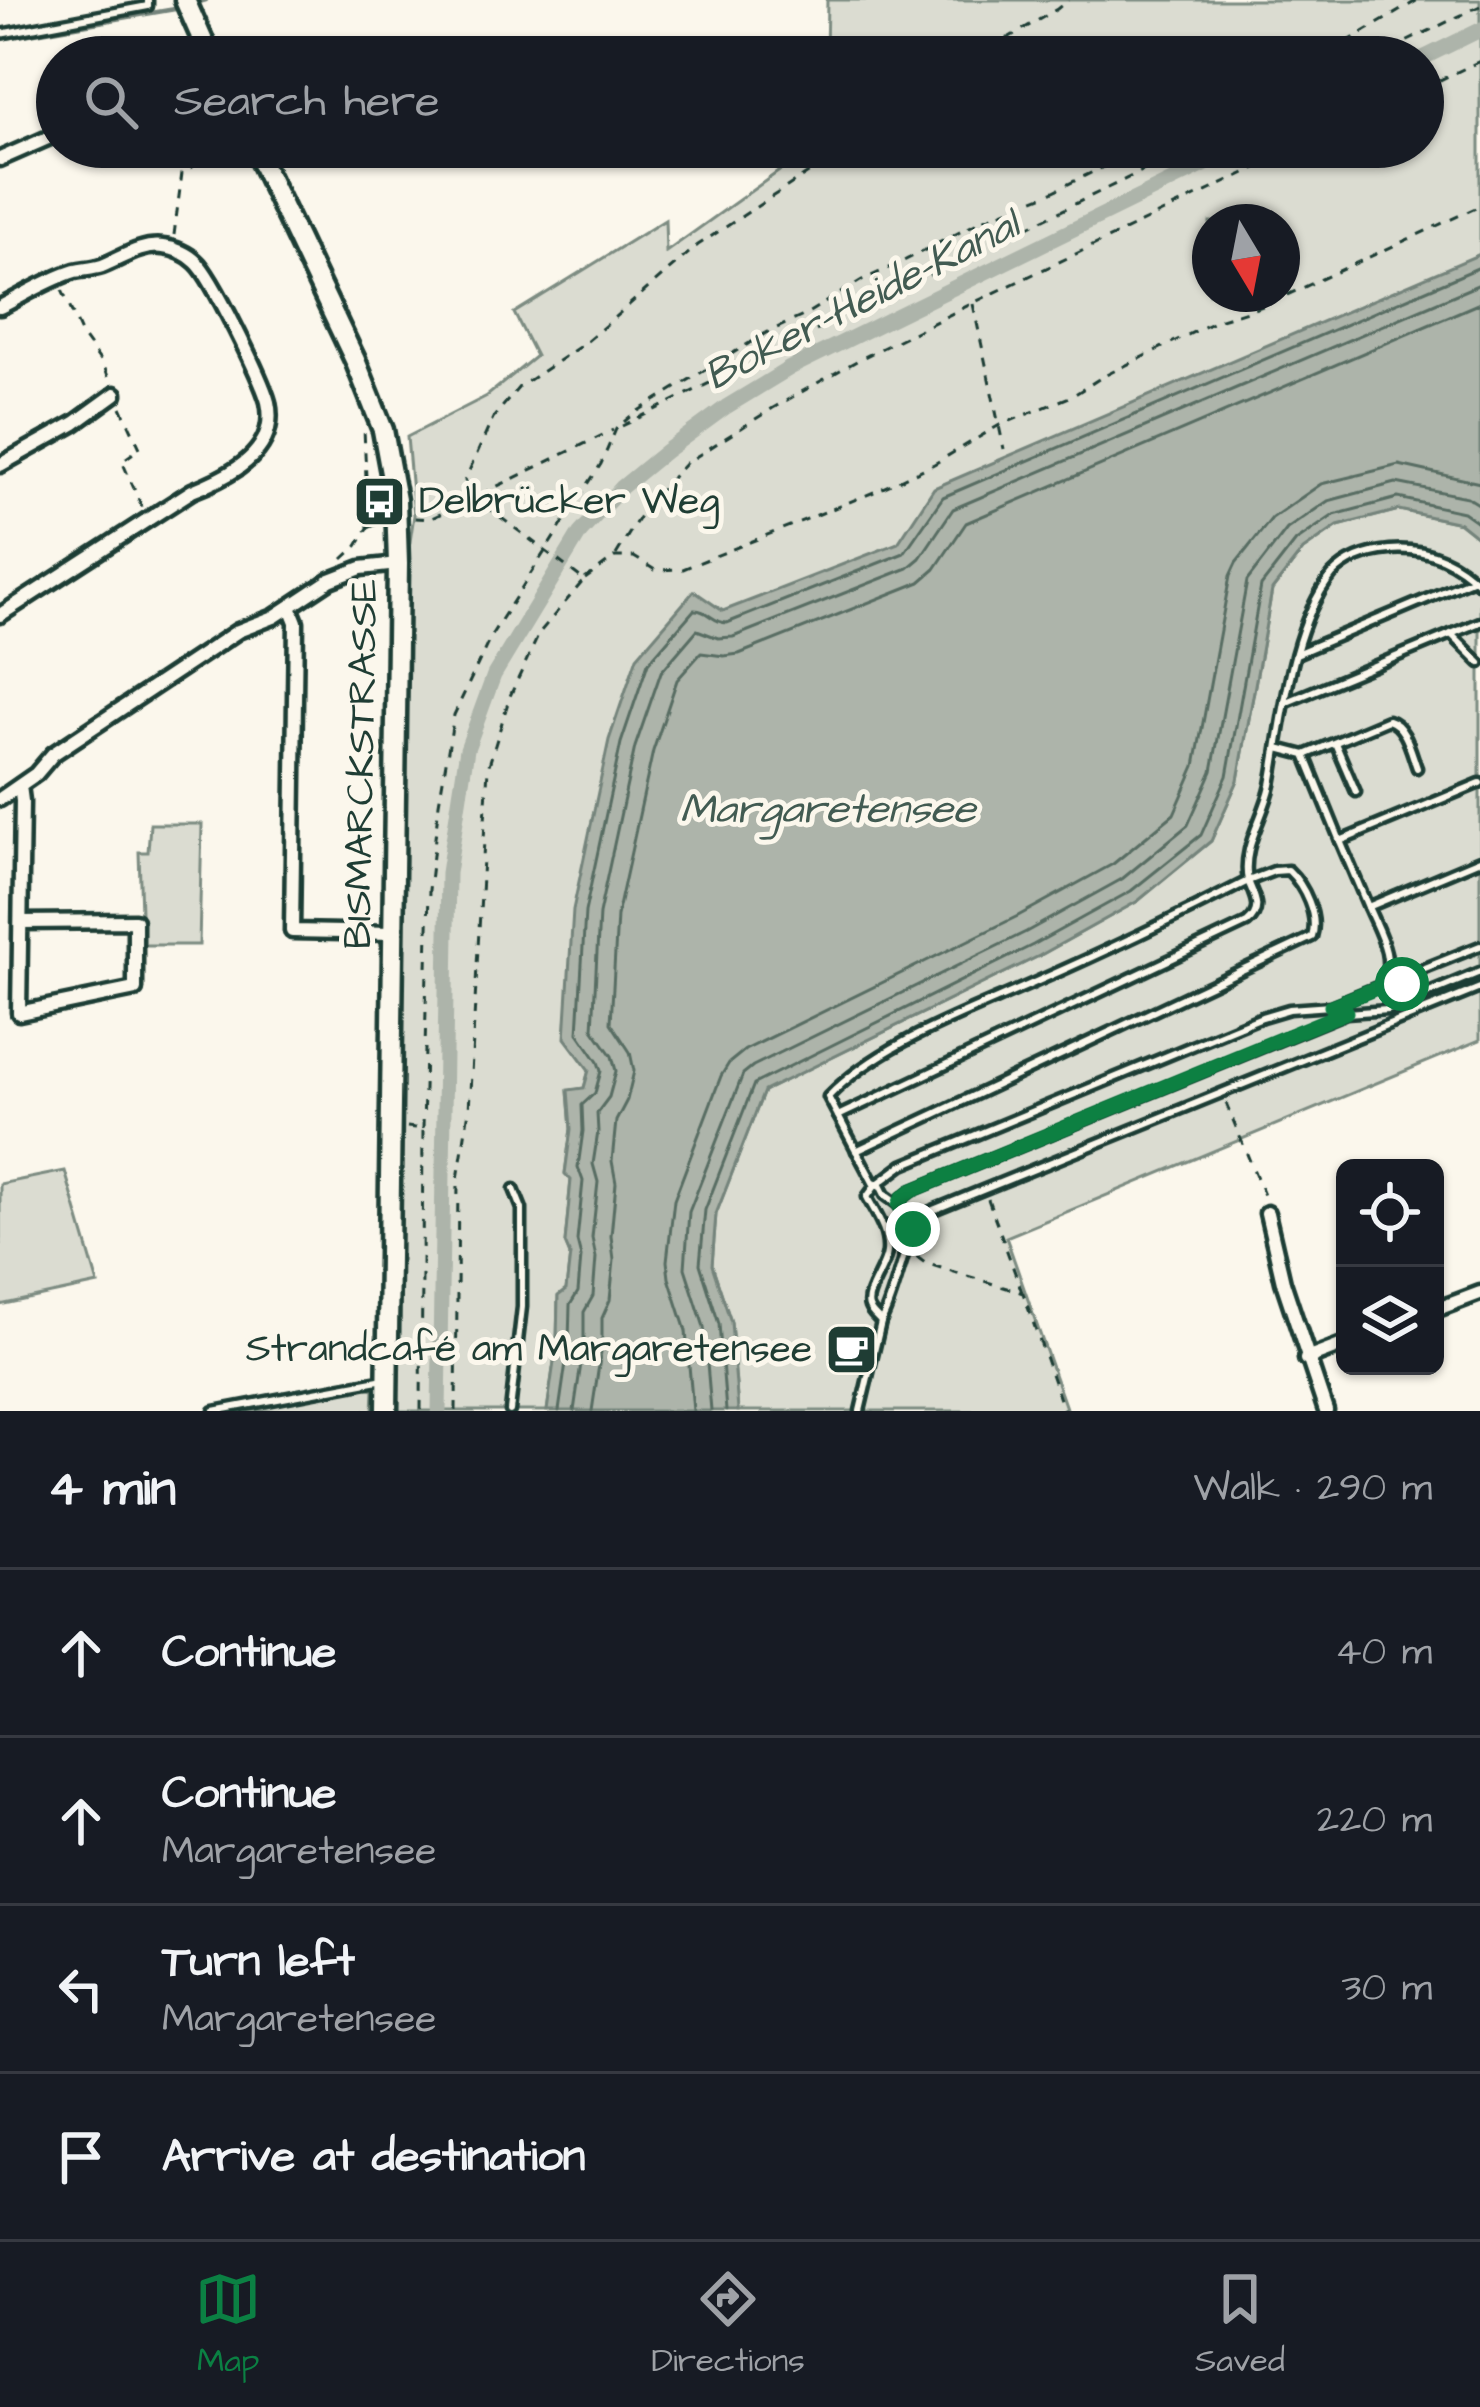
<!DOCTYPE html>
<html lang="en">
<head>
<meta charset="utf-8">
<style>
	body { margin:0; font-family:"Architects Daughter",sans-serif; background:#242831; color:#f1f3f6 }
	.controls { position:absolute; right:36px; bottom:36px; display:grid; overflow:hidden; border-radius:18px; box-shadow:0 3px 9px #0004 }
	.controls button { width:108px; height:108px; display:grid; place-items:center; padding:0; border:0; border-bottom:3px solid #363941; background:#171b24; color:#f1f3f6; font:60px sans-serif }
	.compass { position:absolute; left:1192px; top:204px; width:108px; height:108px; border-radius:50%; background:#171b24; box-shadow:0 3px 9px #0004; rotate:170deg }
	.stop { position:absolute; width:36px; height:36px; margin:-27px; border:9px solid #0b8043; border-radius:50%; background:#fff }
	.stop.end { background:#0b8043; border-color:#fff; box-shadow:0 3px 12px #0008 }
	.list { margin:0; padding:0; list-style:none }
	h2 { display:flex; justify-content:space-between; align-items:center; height:156px; margin:0; padding:0 48px; font-size:51px }
	h2 small { font-size:39px; font-weight:400; color:#9ea1a6 }
	.list li { display:grid; grid-template-columns:78px 1fr auto; gap:36px; align-items:center; box-sizing:border-box; height:168px; padding:0 48px; border-top:3px solid #363941 }
	.list b { display:block; font-size:45px; white-space:nowrap }
	.list p { margin:0; font-size:39px; white-space:nowrap; color:#9ea1a6 }
	.list em { font-size:39px; font-style:normal; color:#9ea1a6 }
	.icon { flex:none; width:66px; height:66px; fill:none; stroke:currentColor; stroke-width:2; stroke-linecap:round; stroke-linejoin:round }
	.map { position:relative; flex:none; width:1480px; height:1411px; overflow:hidden }
	.search { position:absolute; background:#171b24; box-shadow:0 3px 9px #0004; left:36px; right:36px; top:36px; height:132px; display:flex; align-items:center; gap:30px; box-sizing:border-box; padding:0 42px; border-radius:66px; color:#9ea1a6; font-size:45px }
	.sheet { height:828px; background:#171b24 }
	nav { display:flex; justify-content:space-around; align-items:center; box-sizing:border-box; height:168px; border-top:3px solid #363941; background:#171b24; font-size:33px; color:#9ea1a6 }
	nav a { display:grid; justify-items:center; gap:6px }
	nav .on { color:#0b8043 }
	.map>svg:first-child { display:block }
</style>
</head>
<body>
<div class="map">
<svg width="1480" height="1411" viewBox="0 0 1480 1411">
	<rect width="100%" height="100%" fill="#fbf7ec"/>
	<filter id="ink" filterUnits="userSpaceOnUse"><feTurbulence type="fractalNoise" baseFrequency=".00833" numOctaves="2"/><feDisplacementMap in="SourceGraphic" scale="24" xChannelSelector="R" yChannelSelector="G"/><feConvolveMatrix kernelMatrix="1 2 1 2 8 2 1 2 1" color-interpolation-filters="sRGB"/></filter>
	<g filter="url(#ink)">
		<!-- green -->
		<g fill="#dbdcd1" stroke="#7d8c82" stroke-width="3" fill-rule="evenodd">
			<path d="M 827,0 L 1480,0 L 1480,336 L 589,1070 L 584,1088 L 568,1091 L 571,1129 L 565,1173 L 571,1179 L 565,1243 L 570,1255 L 566,1290 L 558,1297 L 557,1341 L 547,1411 L 394,1411 L 405,575 L 414,515 L 407,437 L 487,396 L 536,356 L 514,313 L 665,220 L 666,252 L 813,147 L 1423,147 L 1423,57 L 826,57 ZM 1210,222 L 1282,222 L 1282,294 L 1210,294 Z"/>
			<polygon points="1399,510 1460,523 1480,539 1480,1040 1006,1237 1067,1411 738,1411 731,1322 712,1265 716,1214 764,1091 1039,956 1138,901 1211,841 1238,780 1272,590 1303,550 1338,526"/>
			<polygon points="150,824 202,824 199,945 142,945 139,852 148,852"/>
			<polygon points="65,1171 98,1284 0,1305 0,1184"/>
			<polygon points="365,1387 374,1389 373,1411 249,1411 249,1408"/>
		</g>
		<!-- water -->
		<polygon fill="#adb4aa" stroke="#74847b" stroke-width="3" points="1480,254 1480,539 1460,523 1399,510 1338,526 1303,550 1272,590 1238,780 1211,841 1138,901 1039,956 764,1091 716,1214 712,1265 731,1322 738,1411 547,1411 557,1341 558,1296 566,1290 570,1255 565,1243 571,1180 565,1174 571,1129 568,1090 584,1088 589,1070 565,1038 573,910 609,740 637,657 694,591 723,611 898,543 934,488"/>
		<g fill="none" stroke-linecap="round" stroke-linejoin="round">
			<!-- shore -->
			<g stroke="#586d63" stroke-width="3">
				<path d="M 559,1411 L 569,1342 L 570,1305 L 578,1292 L 581,1257 L 577,1241 L 583,1181 L 578,1167 L 583,1131 L 582,1105 L 595,1093 L 601,1071 L 598,1062 L 578,1033 L 585,912 L 621,743 L 648,663 L 694,610 C 707,609 713,623 727,623 L 904,553 L 943,497 L 1480,267"/>
				<polyline points="574,1411 584,1343 584,1312 593,1296 596,1258 592,1238 598,1182 593,1164 598,1132 597,1113 609,1097 616,1071 612,1056 593,1029 599,914 635,747 661,672 697,630 718,638 733,637 908,568 920,558 953,509 1480,284"/>
				<polyline points="592,1411 602,1345 602,1318 610,1300 614,1260 611,1236 616,1183 612,1161 616,1121 627,1100 634,1071 630,1052 611,1023 617,916 653,751 677,680 701,653 724,656 739,654 920,582 935,569 966,523 1480,303"/>
				<polyline points="693,1411 686,1331 669,1278 667,1261 674,1200 721,1076 729,1063 745,1050 1018,916 1113,864 1174,814 1195,766 1230,576 1236,563 1272,518 1321,484 1399,465 1480,483"/>
				<polyline points="711,1411 704,1327 685,1268 689,1212 743,1074 753,1066 1026,932 1122,879 1188,825 1212,771 1247,581 1287,529 1328,501 1396,483 1467,497 1480,505"/>
				<polyline points="726,1411 719,1324 700,1264 705,1210 754,1084 1033,945 1131,891 1201,835 1227,776 1261,586 1296,541 1334,515 1398,498 1463,512 1480,524"/>
			</g>
			<!-- stream -->
			<g stroke="#74847b" stroke-width="4.5">
				<polyline points="199,2 206,0"/>
				<polyline points="0,39 175,9"/>
				<polyline points="376,1411 376,1392"/>
			</g>
			<!-- canal -->
			<g stroke="#adb4aa" stroke-width="15">
				<polyline points="1423,58 1480,30"/>
				<polyline points="439,1411 448,873 467,749 494,675 580,533 622,487 666,451 726,407 790,368 1241,147"/>
			</g>
			<defs>
				<g id="service">
					<polyline points="0,34 148,6 148,0"/>
					<polyline points="1451,634 1480,663"/>
					<polyline points="1296,654 1474,579"/>
					<polyline points="1287,702 1480,622"/>
					<polyline points="1335,743 1356,792"/>
					<polyline points="1278,748 1305,755 1340,841 1480,783"/>
					<path d="M 1305,755 L 1388,720 C 1406,725 1411,752 1417,768"/>
					<polyline points="1340,841 1368,907 1480,860"/>
					<polyline points="1480,972 1388,1010 1346,1013 911,1191 902,1198 899,1205 907,1218 921,1215 1480,988"/>
					<polyline points="1400,980 1420,997"/>
					<polyline points="1385,984 1480,946"/>
					<path d="M 838,1116 L 1247,923 C 1263,910 1255,898 1248,881 L 1274,871 L 1288,870 C 1304,885 1319,916 1312,937 L 856,1151"/>
					<polyline points="879,1183 885,1195 899,1205"/>
					<path d="M 875,1186 L 903,1165 L 1262,1017 L 1289,1009 L 1331,1006 L 1382,985 C 1396,959 1379,933 1368,907"/>
					<path d="M 921,1215 C 901,1249 898,1288 881,1322 C 877,1317 871,1313 869,1307 C 864,1294 886,1268 887,1252 C 889,1232 876,1214 867,1197 L 875,1186 L 828,1097 C 879,1043 970,1012 1038,981 C 1109,950 1179,916 1248,881 C 1241,847 1264,818 1271,785 C 1283,721 1290,627 1332,575 C 1347,559 1368,552 1390,550 C 1426,547 1455,560 1480,585"/>
					<polyline points="214,1411 384,1379"/>
					<polyline points="510,1411 522,1307 522,1209 514,1189"/>
					<polyline points="860,1411 881,1322"/>
				</g>
				<g id="minor">
					<polyline points="0,159 57,134"/>
					<path d="M 0,307 C 24,295 49,279 75,271 C 84,269 93,269 102,266 C 122,258 141,244 163,247 C 175,248 188,254 196,262 C 212,276 262,380 268,402 C 270,411 270,421 268,429 C 260,462 220,480 192,491 L 0,615"/>
					<polyline points="0,465 75,423 115,394"/>
					<polyline points="290,607 296,622 292,931 393,933"/>
					<polyline points="20,786 22,801 19,1013 135,989 135,921 21,922"/>
					<polyline points="0,799 36,774 53,754 238,631 274,617 330,580 361,568 398,564"/>
					<polyline points="1267,1213 1283,1282 1326,1411"/>
					<polyline points="1435,1310 1480,1293"/>
					<polyline points="1306,1359 1345,1344"/>
				</g>
				<g id="secondary">
					<polyline points="185,0 210,57"/>
					<polyline points="254,147 355,360 383,430 396,500 398,564 387,1411"/>
				</g>
			</defs>
			<!-- service casing -->
			<use href="#service" stroke="#1f3d34" stroke-width="15"/>
			<!-- minor casing -->
			<use href="#minor" stroke="#1f3d34" stroke-width="21"/>
			<!-- secondary casing -->
			<use href="#secondary" stroke="#1f3d34" stroke-width="27"/>
			<!-- path -->
			<g stroke="#1f3d34" stroke-width="3" stroke-dasharray="9 9" stroke-linecap="butt">
				<polyline points="976,57 1057,9 1068,0"/>
				<polyline points="1314,57 1340,46 1418,0"/>
				<polyline points="1375,57 1480,6"/>
				<polyline points="1423,88 1480,61"/>
				<polyline points="174,235 182,173 223,147"/>
				<polyline points="62,290 83,337 104,366 110,382"/>
				<polyline points="973,304 1004,449"/>
				<polyline points="121,407 140,448 122,461 142,507"/>
				<polyline points="622,426 1191,147"/>
				<polyline points="415,518 430,519 613,430"/>
				<polyline points="368,528 382,522"/>
				<polyline points="616,555 646,506 686,463 773,408 860,359 973,303 1300,147"/>
				<polyline points="343,559 357,546 368,528 364,428"/>
				<polyline points="585,579 615,557 634,557 655,570 683,569 874,492 934,464 998,426 1072,396 1102,377 1218,320 1263,306 1480,206"/>
				<polyline points="1226,1103 1266,1200"/>
				<polyline points="407,1127 423,1129 421,1411"/>
				<polyline points="423,1129 429,890 439,803 454,715 492,634 601,464 616,429 633,414 766,333 801,317 862,280 894,266 985,219 1052,192 1144,147"/>
				<polyline points="988,1199 1022,1292"/>
				<polyline points="917,1257 925,1263 1023,1293 1064,1411"/>
				<polyline points="456,1411 458,1179 469,1110 488,768 510,696 540,632 584,580 475,498 465,480 493,418 519,387 585,343 698,245 848,147"/>
			</g>
			<!-- service -->
			<use href="#service" stroke="#fbf7ec" stroke-width="6"/>
			<!-- minor -->
			<use href="#minor" stroke="#fbf7ec" stroke-width="12"/>
			<!-- secondary -->
			<use href="#secondary" stroke="#fbf7ec" stroke-width="18"/>
		</g>
	</g>
	<g fill="none" stroke-linecap="round" stroke-linejoin="round" filter="url(#ink)">
		<!-- route -->
		<polyline stroke="#0b8043" stroke-width="15" points="913,1229 921,1215 907,1218 899,1205 902,1198 911,1191 1346,1012 1331,1006 1399,979 1402,984"/>
	</g>
	<!-- icons -->
	<defs>
		<symbol id="bus-square" viewBox="-11 -11 22 22"><rect x="-9" y="-9" width="18" height="18" rx="4" fill="#1f3d34" stroke="#fbf7ec"/><path d="M-5-6H5V4H4V6H2V4H-2V6H-4V4H-5ZM-3.5-4V0h7V-4ZM-3.5 1.2v1.5H-2V1.2ZM2 1.2v1.5H3.5V1.2Z" fill="#fff"/></symbol>
		<symbol id="cafe-square" viewBox="-11 -11 22 22"><rect x="-9" y="-9" width="18" height="18" rx="4" fill="#1f3d34" stroke="#fbf7ec"/><path d="M-5.5-4.5H6V0H3Q3 3.5 0 3.5H-2.5Q-5.5 3.5-5.5 0ZM3-3.2v2h1.7v-2ZM-6 4.5H4V6H-6Z" fill="#fff"/></symbol>
	</defs>
	<g fill-rule="evenodd">
		<use href="#bus-square" x="350" y="472" width="59" height="59"/>
		<use href="#cafe-square" x="822" y="1320" width="59" height="59"/>
	</g>
	<g text-anchor="middle" dominant-baseline="central" stroke-width="10" stroke-linejoin="round" paint-order="stroke">
		<!-- poi labels -->
		<g font-size="39" fill="#1f3d34" stroke="#fbf7ec" text-anchor="start">
			<text x="419" y="502">Delbrücker Weg</text>
			<text x="812" y="1350" text-anchor="end">Strandcafé am Margaretensee</text>
		</g>
		<!-- street labels -->
		<g font-size="39" fill="#1f3d34" stroke="#fbf7ec">
			<text transform="translate(362 764) rotate(-89)">BISMARCKSTRASSE</text>
		</g>
		<!-- water labels -->
		<g font-size="42" font-style="italic" fill="#425b52" stroke="#fbf7ec">
			<text transform="translate(862 301) rotate(-27)">Boker-Heide-Kanal</text>
			<text x="828" y="810">Margaretensee</text>
		</g>
	</g>
</svg>
<div class="controls">
<button><svg class="icon" aria-label="locate" viewBox="0 0 24 24"><circle cx="12" cy="12" r="6"/><path d="M12 2v4M12 18v4M2 12h4M18 12h4"/></svg></button>
<button><svg class="icon" aria-label="layers" viewBox="0 0 24 24"><path d="M12 4l9 5-9 5-9-5zM3 14l9 5 9-5"/></svg></button>
</div>
<svg class="compass" viewBox="-18 -18 36 36"><path d="M0-13l5 13h-10z" fill="#e53935"/><path d="M0 13l5-13h-10z" fill="#9ea1a6"/></svg>
<div class="stop" style="left:1402px;top:984px"></div>
<div class="stop end" style="left:913px;top:1229px"></div>
<div class="search"><svg class="icon" aria-label="search" viewBox="0 0 24 24"><circle cx="10" cy="10" r="6"/><path d="M15 15l6 6"/></svg>Search here</div>
</div>
<section class="sheet">
<h2>4 min<small>Walk · 290 m</small></h2>
<ul class="list">
<li><svg class="icon" aria-label="ahead" viewBox="0 0 24 24"><path d="M12 20V5M6 11l6-6 6 6"/></svg><div><b>Continue</b></div><em>40 m</em></li>
<li><svg class="icon" aria-label="ahead" viewBox="0 0 24 24"><path d="M12 20V5M6 11l6-6 6 6"/></svg><div><b>Continue</b><p>Margaretensee</p></div><em>220 m</em></li>
<li><svg class="icon" aria-label="left" viewBox="0 0 24 24"><path d="M17 20v-9H6M10 6l-5 5 5 5"/></svg><div><b>Turn left</b><p>Margaretensee</p></div><em>30 m</em></li>
<li><svg class="icon" aria-label="arrive" viewBox="0 0 24 24"><path d="M6 21V4h12l-3 4 3 4H6"/></svg><div><b>Arrive at destination</b></div></li>
</ul>
</section>
<nav>
<a class="on"><svg class="icon" aria-label="map" viewBox="0 0 24 24"><path d="M3 6l6-2 6 2 6-2v14l-6 2-6-2-6 2zM9 4v14M15 6v14"/></svg>Map</a>
<a><svg class="icon" aria-label="directions" viewBox="0 0 24 24"><path d="M12 3l9 9-9 9-9-9zM9 14v-3h6M13 9l2 2-2 2"/></svg>Directions</a>
<a><svg class="icon" aria-label="saved" viewBox="0 0 24 24"><path d="M7 4h10v16l-5-4-5 4z"/></svg>Saved</a>
</nav>
</body>
</html>
